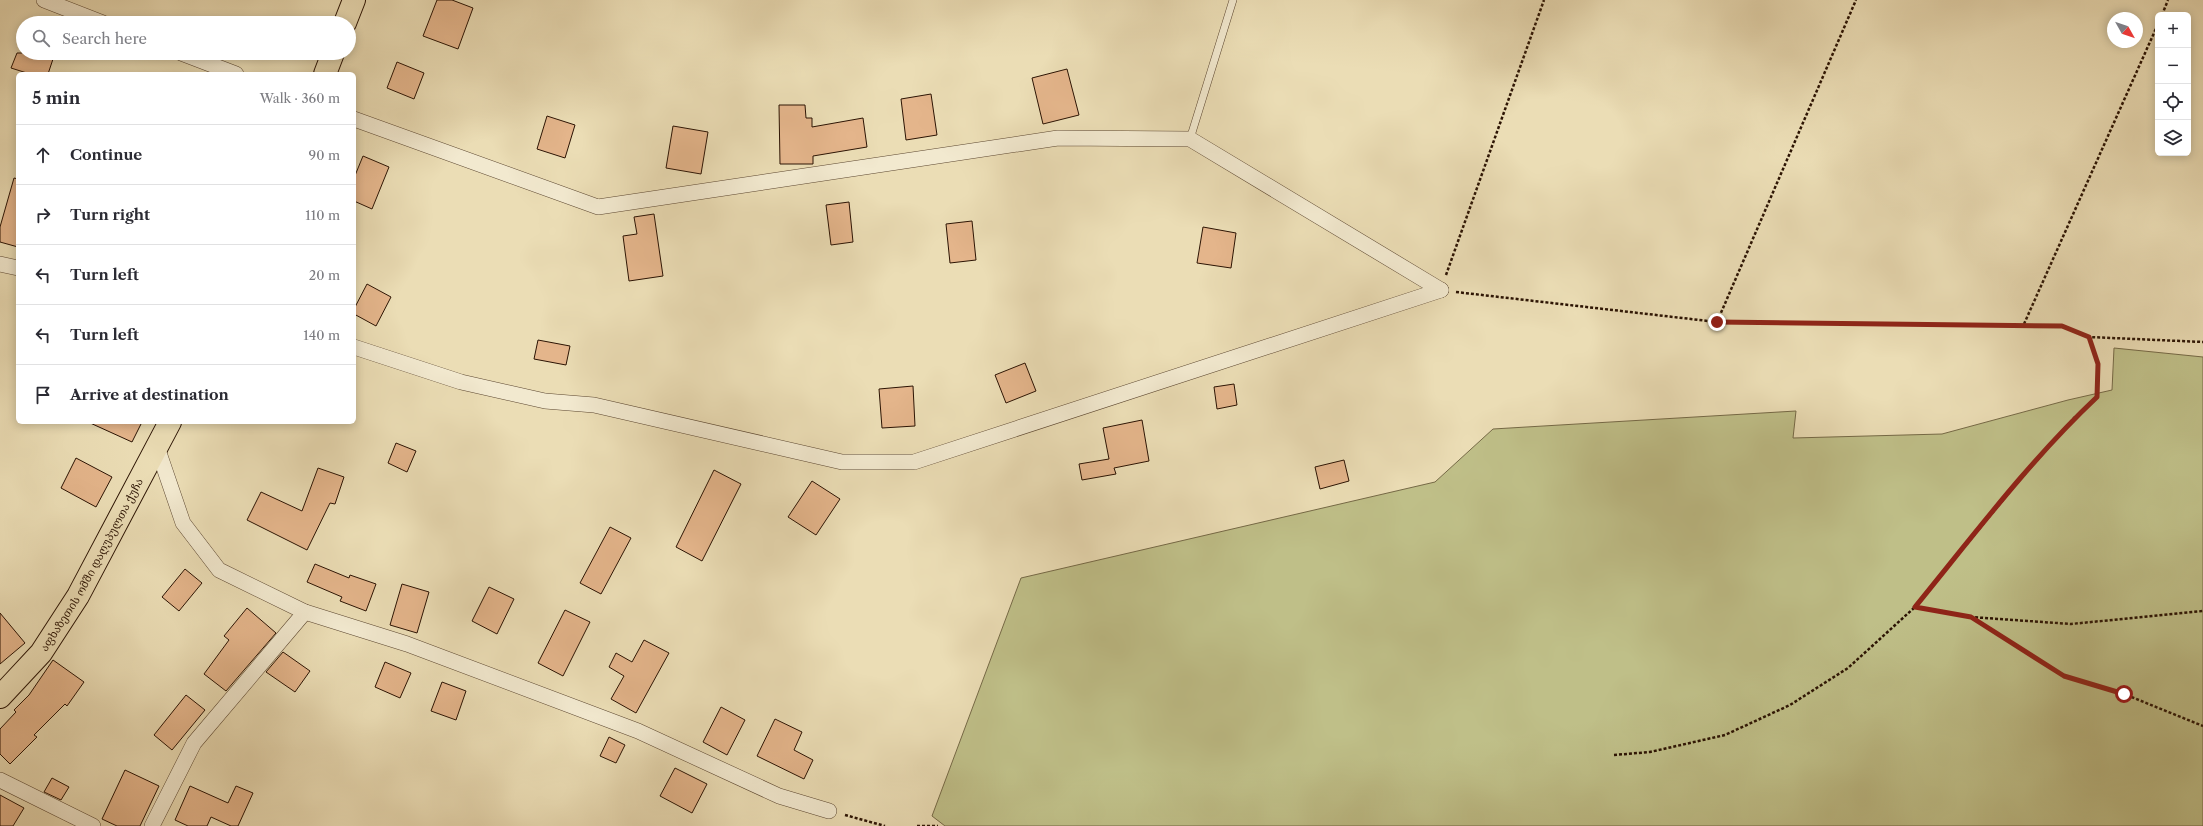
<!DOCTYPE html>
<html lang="en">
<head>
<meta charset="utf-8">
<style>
	body { margin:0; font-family:"Libre Caslon Text","Noto Serif Georgian",serif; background:#f2f2f3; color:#2b2b33 }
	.controls { position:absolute; right:12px; top:12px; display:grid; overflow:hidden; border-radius:6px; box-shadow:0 2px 10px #0003 }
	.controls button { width:36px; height:36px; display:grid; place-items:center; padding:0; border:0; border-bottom:1px solid #e1e1e2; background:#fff; color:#2b2b33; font:20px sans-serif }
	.compass { position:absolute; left:2107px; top:12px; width:36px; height:36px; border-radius:50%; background:#fff; box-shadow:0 2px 10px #0003; rotate:130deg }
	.stop { position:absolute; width:12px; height:12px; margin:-9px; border:3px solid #8f2418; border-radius:50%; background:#fff }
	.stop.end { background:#8f2418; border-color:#fff; box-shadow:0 1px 4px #0008 }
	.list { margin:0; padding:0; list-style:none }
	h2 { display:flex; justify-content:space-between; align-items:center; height:52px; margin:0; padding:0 16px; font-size:17px }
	h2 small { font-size:13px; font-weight:400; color:#7c7c81 }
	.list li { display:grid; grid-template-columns:26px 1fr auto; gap:12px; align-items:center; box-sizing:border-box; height:60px; padding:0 16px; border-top:1px solid #e1e1e2 }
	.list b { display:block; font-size:15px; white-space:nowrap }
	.list em { font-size:13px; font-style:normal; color:#7c7c81 }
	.icon { flex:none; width:22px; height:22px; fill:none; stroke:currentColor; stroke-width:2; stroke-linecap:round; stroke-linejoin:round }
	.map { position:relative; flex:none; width:2203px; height:826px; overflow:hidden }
	.search { position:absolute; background:#fff; box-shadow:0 2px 10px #0003; left:16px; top:16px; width:340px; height:44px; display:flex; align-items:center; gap:10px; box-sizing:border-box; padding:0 14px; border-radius:22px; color:#7c7c81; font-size:15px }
	.panel { position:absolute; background:#fff; box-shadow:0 2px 10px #0003; left:16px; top:72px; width:340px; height:352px; border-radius:6px }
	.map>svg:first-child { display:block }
</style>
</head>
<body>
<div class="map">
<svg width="2203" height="826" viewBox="0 0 2203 826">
	<rect width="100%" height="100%" fill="#ebddb5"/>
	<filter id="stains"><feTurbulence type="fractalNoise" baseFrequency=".005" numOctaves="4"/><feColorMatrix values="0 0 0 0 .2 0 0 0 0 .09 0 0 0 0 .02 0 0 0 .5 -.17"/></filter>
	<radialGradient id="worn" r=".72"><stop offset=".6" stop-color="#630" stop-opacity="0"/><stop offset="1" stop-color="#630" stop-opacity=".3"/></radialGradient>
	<!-- green -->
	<polygon fill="#bfbf88" stroke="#756946" points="2114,348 2203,357 2203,826 945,826 932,816 1021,578 1435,482 1493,429 1796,411 1793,438 1942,434 2068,400 2112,390"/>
	<!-- building -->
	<g fill="#e4b58b" stroke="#2b1303">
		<polygon points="437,0 452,0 473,8 458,49 423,36"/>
		<polygon points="17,53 45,53 54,56 48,74 30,74 11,68"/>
		<polygon points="397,62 424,73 414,99 387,88"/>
		<polygon points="1067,69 1079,115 1043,124 1032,78"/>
		<polygon points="931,94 937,135 906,140 901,99"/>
		<polygon points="779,105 805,105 806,118 812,118 812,127 863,118 867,147 813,156 813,164 780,164"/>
		<polygon points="547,116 575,125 565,158 537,149"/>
		<polygon points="673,126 708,132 701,174 666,168"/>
		<polygon points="363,156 389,167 372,209 354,201 354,178"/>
		<polygon points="14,178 18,179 18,247 0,242 0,227"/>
		<polygon points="849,202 853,242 831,245 826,205"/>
		<polygon points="654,214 663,276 629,281 623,236 637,234 634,217"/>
		<polygon points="972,221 976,260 950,263 946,224"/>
		<polygon points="1203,227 1236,233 1231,268 1197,263"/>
		<polygon points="367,284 391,297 376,326 354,314 354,309"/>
		<polygon points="538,340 570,346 566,365 534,359"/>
		<polygon points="1025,363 1036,391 1006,403 995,375"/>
		<polygon points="1234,384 1237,405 1217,409 1214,387"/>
		<polygon points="913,386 915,426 882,428 879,389"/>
		<polygon points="1142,420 1149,461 1114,468 1116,474 1082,480 1079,464 1109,459 1103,428"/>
		<polygon points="88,422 142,422 132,442"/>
		<polygon points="396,443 416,451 407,472 388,463"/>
		<polygon points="76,458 112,477 96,507 61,488"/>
		<polygon points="1344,460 1349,481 1320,489 1315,467"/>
		<polygon points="318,468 344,477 335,504 330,503 307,550 247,520 261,492 302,511"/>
		<polygon points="714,470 741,484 702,561 676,547"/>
		<polygon points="812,481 840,499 816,535 788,517"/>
		<polygon points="610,527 631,538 601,594 580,583"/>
		<polygon points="315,564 349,578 350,575 376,584 366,611 340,601 342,597 307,582"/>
		<polygon points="185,569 202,583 179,611 162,597"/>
		<polygon points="402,584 429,592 417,633 390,625"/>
		<polygon points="489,587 514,599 497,634 472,621"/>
		<polygon points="247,608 276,633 226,691 204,674 229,640 224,636"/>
		<polygon points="565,610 590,622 563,676 538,663"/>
		<polygon points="0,613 25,643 0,664"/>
		<polygon points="644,640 669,653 636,713 611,699 624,676 609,667 616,653 632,662"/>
		<polygon points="283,652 310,671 295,692 266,672"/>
		<polygon points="53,660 84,682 67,706 65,704 34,735 37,737 10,764 0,754 0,729 16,712 14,710 29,695"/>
		<polygon points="385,662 411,673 400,698 375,687"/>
		<polygon points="442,682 466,691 456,720 431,711"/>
		<polygon points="186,695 205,710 172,750 154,735"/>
		<polygon points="721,707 745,720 727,755 703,742"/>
		<polygon points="775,719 802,732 794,750 813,760 804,779 757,756"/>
		<polygon points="609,737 625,745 616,763 600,756"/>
		<polygon points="675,768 707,784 692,813 660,796"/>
		<polygon points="125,770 159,786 140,826 117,826 102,819"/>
		<polygon points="52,778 69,787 61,800 44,792"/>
		<polygon points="190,786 228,803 236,786 253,793 238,826 231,826 211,817 207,826 188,826 175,820"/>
		<polygon points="0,795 24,808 13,826 0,826"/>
	</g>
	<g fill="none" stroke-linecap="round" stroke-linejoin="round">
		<defs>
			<polyline id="lane" points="1190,139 1233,0"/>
			<g id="street">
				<polyline points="44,0 103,23"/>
				<polyline points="181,53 236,74"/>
				<polyline points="354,119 598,207 1058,138 1190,139 1441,290"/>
				<polyline points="0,264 18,268"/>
				<polyline points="354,347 461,382 545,401 594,405 842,462 914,462 1441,290"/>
				<polyline points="157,447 183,523 219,570 305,612 407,644 638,731 779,796 829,811"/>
				<polyline points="0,780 93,826"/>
				<polyline points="152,826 194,743 305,612"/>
			</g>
			<g id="primary">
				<polyline points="345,23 354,0"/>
				<polyline points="325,74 333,53"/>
				<path id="s1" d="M 0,697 L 41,653 L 78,596 L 170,422"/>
			</g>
		</defs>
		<!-- lane casing -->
		<use href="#lane" stroke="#5b4630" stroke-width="8"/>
		<!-- street casing -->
		<use href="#street" stroke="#5b4630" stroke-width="16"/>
		<!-- primary casing -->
		<use href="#primary" stroke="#2b1303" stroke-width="24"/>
		<!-- path -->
		<g stroke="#2b1303" stroke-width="2.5" stroke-dasharray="3 2" stroke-linecap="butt">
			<polyline points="2162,15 2168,0"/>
			<polyline points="1446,275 1544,0"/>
			<polyline points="1456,292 1717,322 2061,326 2089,337 2203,342"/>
			<polyline points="1717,322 1856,0"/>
			<polyline points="2024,324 2158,24"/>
			<polyline points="1916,607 1971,617 2071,624 2203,611"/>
			<polyline points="1972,617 2064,676 2124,694 2203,726"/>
			<polyline points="1614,755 1650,752 1725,735 1790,705 1848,668 1915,607 2016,484 2074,418 2097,397 2098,364 2089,337"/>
			<polyline points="845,815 885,826"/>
			<polyline points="917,826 938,826"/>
		</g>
		<!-- lane -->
		<use href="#lane" stroke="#f2e9cf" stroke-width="7"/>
		<!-- street -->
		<use href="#street" stroke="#f2e9cf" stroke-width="15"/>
		<!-- primary -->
		<use href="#primary" stroke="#ebddb5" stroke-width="22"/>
	</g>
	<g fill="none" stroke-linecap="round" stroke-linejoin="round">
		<!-- route -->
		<path stroke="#8f2418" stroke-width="5" d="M 1717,322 L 2062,326 L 2089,337 L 2098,364 L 2097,397 C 2030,460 1973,536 1915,607 L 1971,617 L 2064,676 L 2124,694"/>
	</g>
	<g text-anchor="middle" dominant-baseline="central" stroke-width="3" stroke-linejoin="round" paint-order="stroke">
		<!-- street labels -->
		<g font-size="11" fill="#2b1303" stroke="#f2e9cf">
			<text stroke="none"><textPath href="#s1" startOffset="162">აფხაზეთის ომში დაღუპულთა ქუჩა</textPath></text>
		</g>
	</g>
	<rect width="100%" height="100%" filter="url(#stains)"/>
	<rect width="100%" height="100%" fill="url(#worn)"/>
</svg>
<div class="controls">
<button>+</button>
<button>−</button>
<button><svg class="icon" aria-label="locate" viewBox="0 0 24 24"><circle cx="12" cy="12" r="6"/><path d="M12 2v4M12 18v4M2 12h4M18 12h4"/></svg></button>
<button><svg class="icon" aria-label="layers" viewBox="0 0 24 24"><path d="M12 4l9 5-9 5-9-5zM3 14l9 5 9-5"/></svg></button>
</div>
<svg class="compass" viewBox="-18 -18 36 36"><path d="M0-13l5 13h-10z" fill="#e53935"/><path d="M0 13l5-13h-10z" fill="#7c7c81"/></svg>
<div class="stop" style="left:2124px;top:694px"></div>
<div class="stop end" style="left:1717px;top:322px"></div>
<div class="search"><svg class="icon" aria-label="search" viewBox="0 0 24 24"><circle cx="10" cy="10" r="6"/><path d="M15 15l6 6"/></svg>Search here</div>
<section class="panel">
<h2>5 min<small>Walk · 360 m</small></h2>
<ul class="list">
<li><svg class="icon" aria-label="ahead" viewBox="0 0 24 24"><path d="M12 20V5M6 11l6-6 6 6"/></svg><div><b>Continue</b></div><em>90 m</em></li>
<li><svg class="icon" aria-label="right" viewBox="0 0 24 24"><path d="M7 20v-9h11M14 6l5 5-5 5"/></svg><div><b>Turn right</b></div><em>110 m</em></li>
<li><svg class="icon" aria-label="left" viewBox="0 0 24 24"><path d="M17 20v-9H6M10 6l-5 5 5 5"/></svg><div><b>Turn left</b></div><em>20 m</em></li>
<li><svg class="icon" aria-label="left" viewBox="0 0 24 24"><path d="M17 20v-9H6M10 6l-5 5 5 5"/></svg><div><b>Turn left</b></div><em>140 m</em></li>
<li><svg class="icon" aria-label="arrive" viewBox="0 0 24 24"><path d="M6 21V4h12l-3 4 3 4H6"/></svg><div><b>Arrive at destination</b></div></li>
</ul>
</section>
</div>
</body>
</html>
